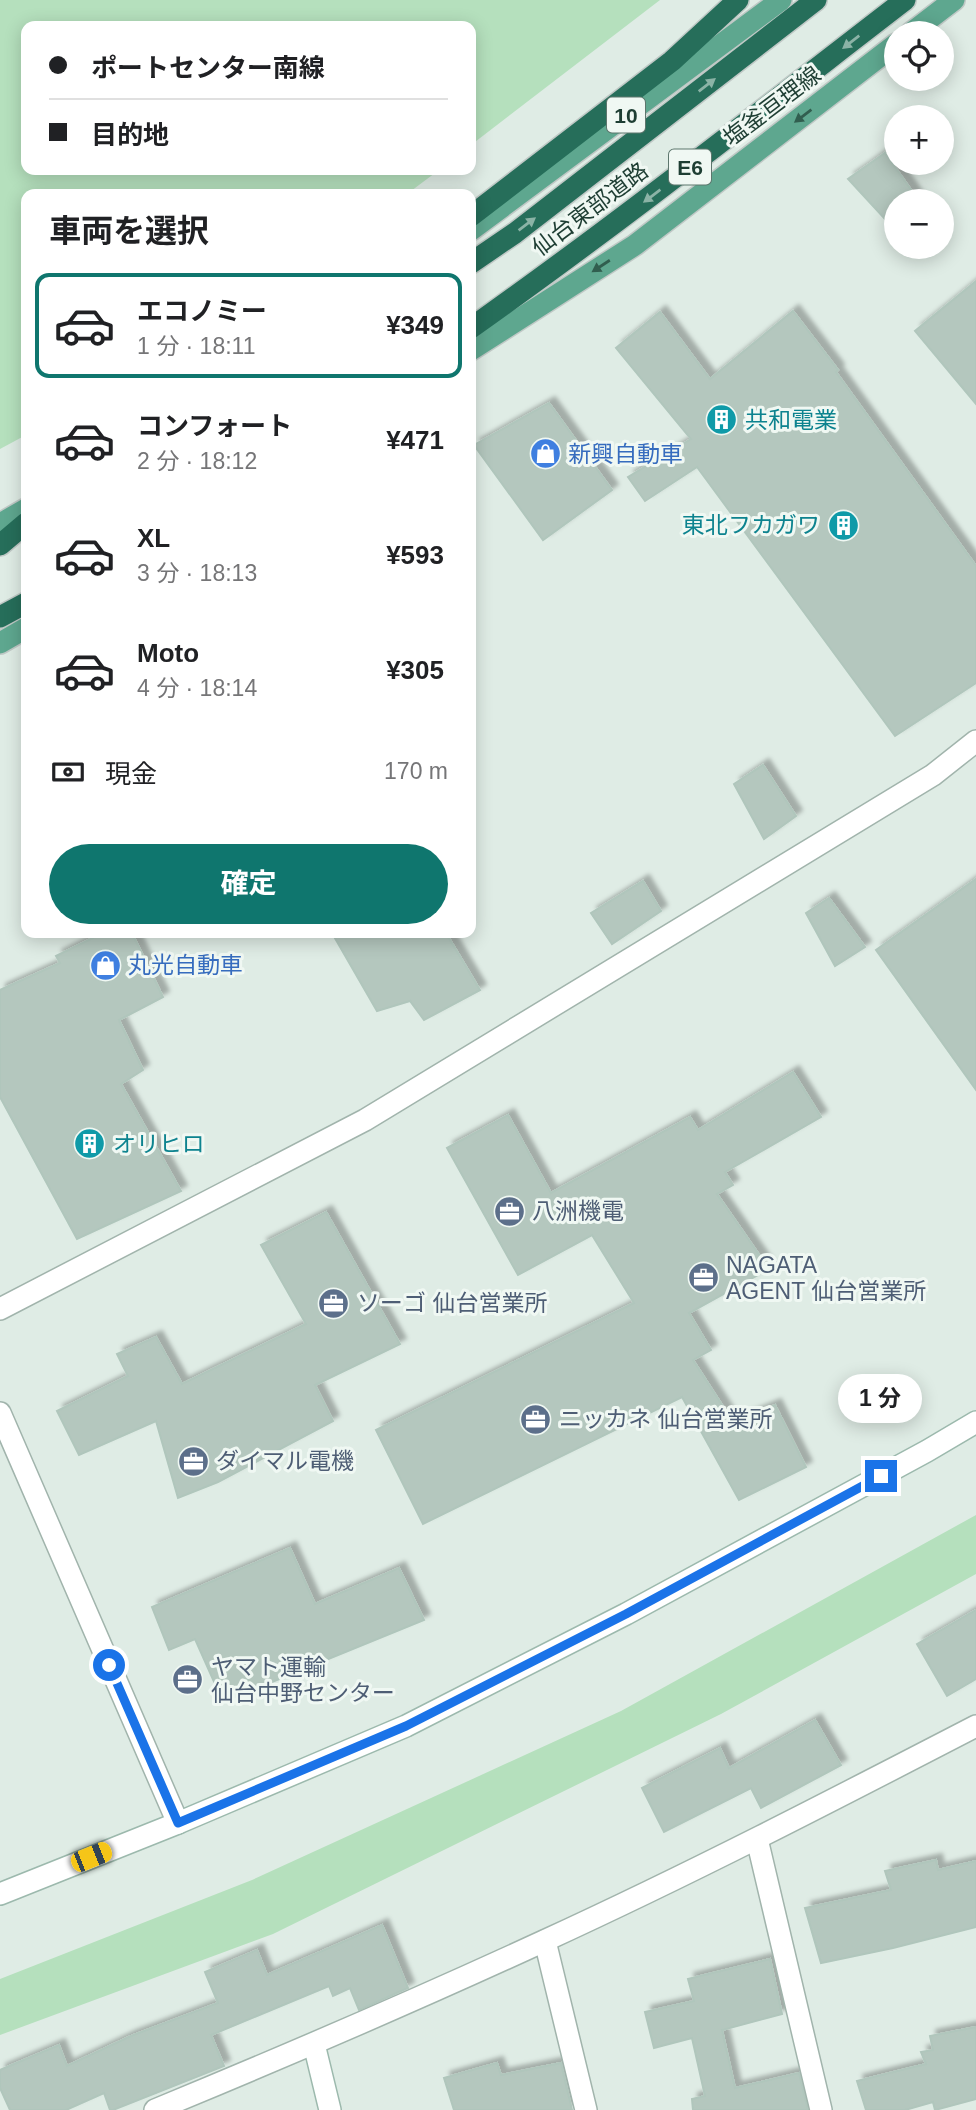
<!DOCTYPE html>
<html lang="ja">
<meta charset="utf-8">
<style>
:root{--surface:#fff;--page:#f6f6f6;--text:#202124;--muted:#757577;--line:#e0e0e0;--accent:#0f766e}
body{margin:0;font-family:Helvetica,"Noto Sans JP",sans-serif;background:var(--page);color:var(--text);height:100vh;display:flex;flex-direction:column;font-size:26px;white-space:nowrap}
*{box-sizing:border-box;margin:0}
p{font-size:23px;color:var(--muted)}
.icon{flex:none;width:38px;height:38px;fill:none;stroke:currentColor;stroke-width:2;stroke-linecap:round;stroke-linejoin:round}
.map{position:relative;flex:1;overflow:hidden}
.sheet{position:absolute;left:21px;top:189px;width:455px;height:749px;display:flex;flex-direction:column;background:var(--surface);border-radius:14px;box-shadow:0 4px 18px #0003}
.sheet>*{flex:none}
.top-card{position:absolute;left:21px;top:21px;width:455px;height:154px;border-radius:14px;box-shadow:0 4px 18px #0003;display:grid;align-content:center;height:154px;padding:0 28px;background:var(--surface)}
.tools{position:absolute;left:884px;top:21px;display:grid;gap:14px}
.tools a{display:grid;place-items:center;width:70px;height:70px;border-radius:50%;background:var(--surface);box-shadow:0 4px 18px #0003;font-size:35px}
.end{position:absolute;width:32px;height:32px;margin:-16px;border:9px solid #1a73e8;background:#fff;box-shadow:0 0 0 4px #fff}
.from{border-radius:50%}
.bubble{position:absolute;height:49px;border-radius:24px;background:var(--surface);box-shadow:0 4px 18px #0003;font-size:23px;font-weight:700;line-height:49px;text-align:center}
.car{position:absolute;width:21px;height:42px;margin:-21px -10px;border-radius:9px;box-shadow:0 0 5px 2px #0007;background:linear-gradient(#f5c518 24%,#345 0 40%,#f5c518 0 76%,#345 0 86%,#f5c518 0)}
.top-card b{display:flex;align-items:center;gap:24px;height:66px;font-size:26px}
.top-card b+b{border-top:2px solid var(--line)}
.top-card i{width:18px;height:18px;background:var(--text)}
ul{padding:0;list-style:none}
li{display:flex;align-items:center;gap:21px;height:105px;margin:0 14px 10px;padding:0 14px;border:4px solid transparent;border-radius:14px}
li div{flex:1}
li b{display:block;font-size:26px}
li em{font-style:normal;font-weight:700}
li.current{border-color:var(--accent)}
li>.icon{width:63px;height:63px;stroke-width:1.5}
h2{padding:0 28px;font-size:32px;line-height:84px}
.pay{display:flex;align-items:center;gap:18px;height:77px;padding:0 28px;font-size:26px}
.pay p{margin-inline-start:auto}
.button{display:flex;gap:14px;margin-top:auto;padding:14px 28px}
.button a{flex:1;height:80px;border-radius:42px;background:var(--accent);color:#fff;font-size:28px;font-weight:700;line-height:80px;text-align:center}
.map>svg:first-child{display:block}
</style>
<div class="map">
<svg width="976" height="2110" viewBox="0 0 976 2110">
<defs>
<filter id="shadow"><feDropShadow dx="6" dy="-6" stdDeviation="2" flood-color="#0004"/></filter>
</defs>
<rect width="100%" height="100%" fill="#dfece5"/>
<g fill="#b5e0bd">
<polygon points="0,0 660,0 471,145 471,26 26,26 26,170 439,170 407,194 26,194 26,435 0,449"/>
<polygon points="976,1515 976,1574 721,1714 273,1934 0,2035 0,1979 252,1880 621,1711"/>
</g>
<g fill="#b4c7be" stroke="#b0c6bc" stroke-width="2" filter="url(#shadow)">
<polygon points="885,153 919,201 896,201 896,231 848,179"/>
<polygon points="976,281 976,404 915,331"/>
<polygon points="793,311 838,370 836,372 976,566 976,683 895,736 697,467 645,501 628,477 691,439 616,348 660,312 710,379"/>
<polygon points="549,403 612,490 543,540 474,445"/>
<polygon points="763,765 796,816 764,839 734,784"/>
<polygon points="976,879 976,1090 876,950"/>
<polygon points="643,881 661,911 612,944 591,913"/>
<polygon points="829,898 865,947 835,966 806,913"/>
<polygon points="103,933 132,933 163,997 119,1020 143,1070 121,1084 181,1191 77,1239 0,1097 0,990 60,963 56,956"/>
<polygon points="332,933 446,933 480,990 424,1020 410,1001 377,1011"/>
<polygon points="793,1072 821,1117 725,1172 733,1185 717,1194 769,1269 689,1313 711,1350 693,1360 733,1422 775,1405 806,1467 739,1500 682,1397 423,1524 376,1430 634,1303 592,1235 518,1275 447,1148 508,1115 551,1193 690,1117 698,1130"/>
<polygon points="326,1212 400,1344 315,1385 333,1421 218,1482 178,1498 156,1421 79,1455 57,1411 128,1376 117,1354 156,1337 182,1384 306,1324 261,1245"/>
<polygon points="290,1548 315,1604 399,1568 424,1620 223,1702 195,1639 169,1650 152,1607"/>
<polygon points="976,1610 976,1679 947,1696 917,1644"/>
<polygon points="815,1720 841,1765 761,1808 751,1788 664,1832 642,1788 720,1748 729,1768"/>
<polygon points="936,1860 938,1870 976,1861 976,1927 893,1948 821,1963 805,1908 891,1890 885,1871"/>
<polygon points="382,1925 408,1988 359,2010 350,1988 333,1996 329,1986 211,2035 224,2066 113,2110 110,2110 104,2093 66,2110 10,2110 0,2088 0,2070 59,2045 67,2066 131,2036 218,2003 205,1972 257,1950 267,1975"/>
<polygon points="770,1959 782,2014 722,2030 735,2088 799,2073 808,2110 693,2110 692,2099 705,2096 692,2038 654,2048 645,2012 694,2001 688,1979"/>
<polygon points="976,2027 976,2099 935,2110 933,2102 905,2110 866,2110 857,2081 926,2064 921,2052 933,2050 930,2036"/>
<polygon points="497,2063 501,2075 561,2063 572,2110 454,2110 444,2078"/>
</g>
<g fill="none" stroke-linecap="round" stroke-linejoin="round">
<defs>
<g id="street">
<polyline points="0,1309 365,1120 933,775 976,741"/>
<polyline points="0,1413 178,1823"/>
<polyline points="757,1839 821,2110"/>
<polyline points="545,1941 586,2110"/>
<path d="M155 2110C286 2056 416 2000 544 1941 690 1874 833 1800 976 1726"/>
</g>
<g id="secondary">
<polyline points="0,1894 178,1823 406,1726 626,1614 927,1451 976,1422"/>
<polyline points="314,2044 330,2110"/>
</g>
<g id="primary">
<polyline points="911,33 954,0"/>
<polyline points="471,230 781,0"/>
<polyline points="471,350 635,245 896,44"/>
<polyline points="0,524 26,509"/>
<polyline points="0,643 26,628"/>
</g>
<g id="highway">
<polyline points="471,216 672,61 738,0"/>
<polyline points="471,263 515,233 816,0"/>
<path d="M471 328C619 223 761 111 905 0"/>
<polyline points="0,545 26,523"/>
<polyline points="0,617 26,603"/>
</g>
</defs>
<use href="#street" stroke="#a1b4ac" stroke-width="24"/>
<use href="#secondary" stroke="#9cb9ad" stroke-width="24"/>
<use href="#primary" stroke="#c0c9c6" stroke-width="24"/>
<use href="#highway" stroke="#c0c9c6" stroke-width="24"/>
<use href="#street" stroke="#fff" stroke-width="21"/>
<use href="#secondary" stroke="#fff" stroke-width="21"/>
<use href="#primary" stroke="#5ea78f" stroke-width="21"/>
<use href="#highway" stroke="#266e5a" stroke-width="21"/>
</g>
<defs><path id="oneway-solid" d="M-6-.8H1V-3.2L6.5 0L1 3.2V.8H-6Z" transform="scale(1.75)"/></defs>
<g fill="#8bb3a6">
<use href="#oneway-solid" transform="translate(851 42) rotate(142)"/>
<use href="#oneway-solid" transform="translate(707 85) rotate(-38)"/>
<use href="#oneway-solid" transform="translate(652 196) rotate(143)"/>
<use href="#oneway-solid" transform="translate(527 224) rotate(-37)"/>
</g>
<g fill="#315e4f">
<use href="#oneway-solid" transform="translate(803 116) rotate(143)"/>
<use href="#oneway-solid" transform="translate(601 266) rotate(147)"/>
</g>
<g fill="none" stroke-linecap="round" stroke-linejoin="round">
<polyline stroke="#1a73e8" stroke-width="9" points="109,1665 178,1823 406,1726 626,1614 881,1476"/>
</g>
<defs>
<symbol id="building-disc" viewBox="-11 -11 22 22"><circle r="9.5" fill="#0f9aa8" stroke="#f0f8f3"/><path d="M-4-6H4V6H1V3H-1V6H-4ZM-2.5-4.3h1.7v1.8h-1.7ZM.8-4.3h1.7v1.8H.8ZM-2.5-1h1.7V.8h-1.7ZM.8-1h1.7V.8H.8Z" fill="#fff"/></symbol>
<symbol id="shop-disc" viewBox="-11 -11 22 22"><circle r="9.5" fill="#3f7fe0" stroke="#f0f8f3"/><path d="M-5-2.5h2.3a2.7 3.5 0 0 1 5.4 0H5L5.5 6h-11ZM-1.5-2.5h3a1.5 2.3 0 0 0-3 0Z" fill="#fff"/></symbol>
<symbol id="office-disc" viewBox="-11 -11 22 22"><circle r="9.5" fill="#5c6f8a" stroke="#f0f8f3"/><path d="M-6-3h4V-5.5h4V-3h4V5H-6ZM-1-4.5V-3h2v-1.5ZM-6 0V1H6V0Z" fill="#fff"/></symbol>
</defs>
<g fill-rule="evenodd">
<use href="#building-disc" x="704" y="402" width="35" height="35"/>
<use href="#shop-disc" x="528" y="436" width="35" height="35"/>
<use href="#building-disc" x="826" y="508" width="35" height="35"/>
<use href="#shop-disc" x="88" y="948" width="35" height="35"/>
<use href="#building-disc" x="72" y="1126" width="35" height="35"/>
<use href="#office-disc" x="492" y="1194" width="35" height="35"/>
<use href="#office-disc" x="686" y="1260" width="35" height="35"/>
<use href="#office-disc" x="316" y="1286" width="35" height="35"/>
<use href="#office-disc" x="518" y="1402" width="35" height="35"/>
<use href="#office-disc" x="176" y="1444" width="35" height="35"/>
<use href="#office-disc" x="170" y="1662" width="35" height="35"/>
</g>
<g text-anchor="middle" dominant-baseline="central" stroke-width="6" stroke-linejoin="round" paint-order="stroke">
<g fill="#f0f8f3" stroke="#5d766d" stroke-width="2">
<rect x="607" y="97.5" width="38" height="35" rx="5"/>
<rect x="669" y="149.5" width="42" height="35" rx="5"/>
</g>
<g font-size="21" font-weight="bold" fill="#1e3e33">
<text x="626" y="115">10</text>
<text x="690" y="167">E6</text>
</g>
<g font-size="23" fill="#1e3e33" stroke="#f0f8f3">
<text transform="translate(772 106) rotate(-37)">塩釜亘理線</text>
<text transform="translate(590 209) rotate(-37)">仙台東部道路</text>
</g>
<g font-size="23" fill="#0d838f" stroke="#f0f8f3" text-anchor="start">
<text x="745" y="420">共和電業</text>
<text x="820" y="525" text-anchor="end">東北フカガワ</text>
<text x="113" y="1144">オリヒロ</text>
</g>
<g font-size="23" fill="#366cbe" stroke="#f0f8f3" text-anchor="start">
<text x="568" y="454">新興自動車</text>
<text x="128" y="965">丸光自動車</text>
</g>
<g font-size="23" fill="#4e5e75" stroke="#f0f8f3" text-anchor="start">
<text x="532" y="1211">八洲機電</text>
<text x="726" y="1265">NAGATA<tspan x="726" dy="26">AGENT 仙台営業所</tspan></text>
<text x="357" y="1303">ソーゴ 仙台営業所</text>
<text x="559" y="1419">ニッカネ 仙台営業所</text>
<text x="216" y="1461">ダイマル電機</text>
<text x="211" y="1667">ヤマト運輸<tspan x="211" dy="26">仙台中野センター</tspan></text>
</g>
</g>
</svg>
<div class="tools">
<a><svg class="icon" aria-label="locate" viewBox="0 0 24 24"><circle cx="12" cy="12" r="6"/><path d="M12 2v4M12 18v4M2 12h4M18 12h4"/></svg></a>
<a>+</a>
<a>−</a>
</div>
<i class="end from" style="left:109px;top:1665px"></i>
<i class="end" style="left:881px;top:1476px"></i>
<div class="bubble" style="left:838px;top:1374px;width:84px">1 分</div>
<i class="car" style="left:91px;top:1857px;rotate:68deg"></i>
<div class="top-card">
<b><i class="from"></i>ポートセンター南線</b>
<b><i></i>目的地</b>
</div>
<section class="sheet">
<h2>車両を選択</h2>
<ul>
<li class="current"><svg class="icon" aria-label="car" viewBox="0 0 24 24"><path d="M5 17H2v-5l4-1 3-4h7l3 4 3 1v5h-3M9 17h6M6 11h13"/><circle cx="7" cy="17" r="2"/><circle cx="17" cy="17" r="2"/></svg><div><b>エコノミー</b><p>1 分 · 18:11</p></div><em>¥349</em></li>
<li><svg class="icon" aria-label="car" viewBox="0 0 24 24"><path d="M5 17H2v-5l4-1 3-4h7l3 4 3 1v5h-3M9 17h6M6 11h13"/><circle cx="7" cy="17" r="2"/><circle cx="17" cy="17" r="2"/></svg><div><b>コンフォート</b><p>2 分 · 18:12</p></div><em>¥471</em></li>
<li><svg class="icon" aria-label="car" viewBox="0 0 24 24"><path d="M5 17H2v-5l4-1 3-4h7l3 4 3 1v5h-3M9 17h6M6 11h13"/><circle cx="7" cy="17" r="2"/><circle cx="17" cy="17" r="2"/></svg><div><b>XL</b><p>3 分 · 18:13</p></div><em>¥593</em></li>
<li><svg class="icon" aria-label="car" viewBox="0 0 24 24"><path d="M5 17H2v-5l4-1 3-4h7l3 4 3 1v5h-3M9 17h6M6 11h13"/><circle cx="7" cy="17" r="2"/><circle cx="17" cy="17" r="2"/></svg><div><b>Moto</b><p>4 分 · 18:14</p></div><em>¥305</em></li>
</ul>
<div class="pay"><svg class="icon" aria-label="cash" viewBox="0 0 24 24"><path d="M3 7h18v10H3z"/><circle cx="12" cy="12" r="2"/></svg>現金<p>170 m</p></div>
<div class="button"><a>確定</a></div>
</section>
</div>
